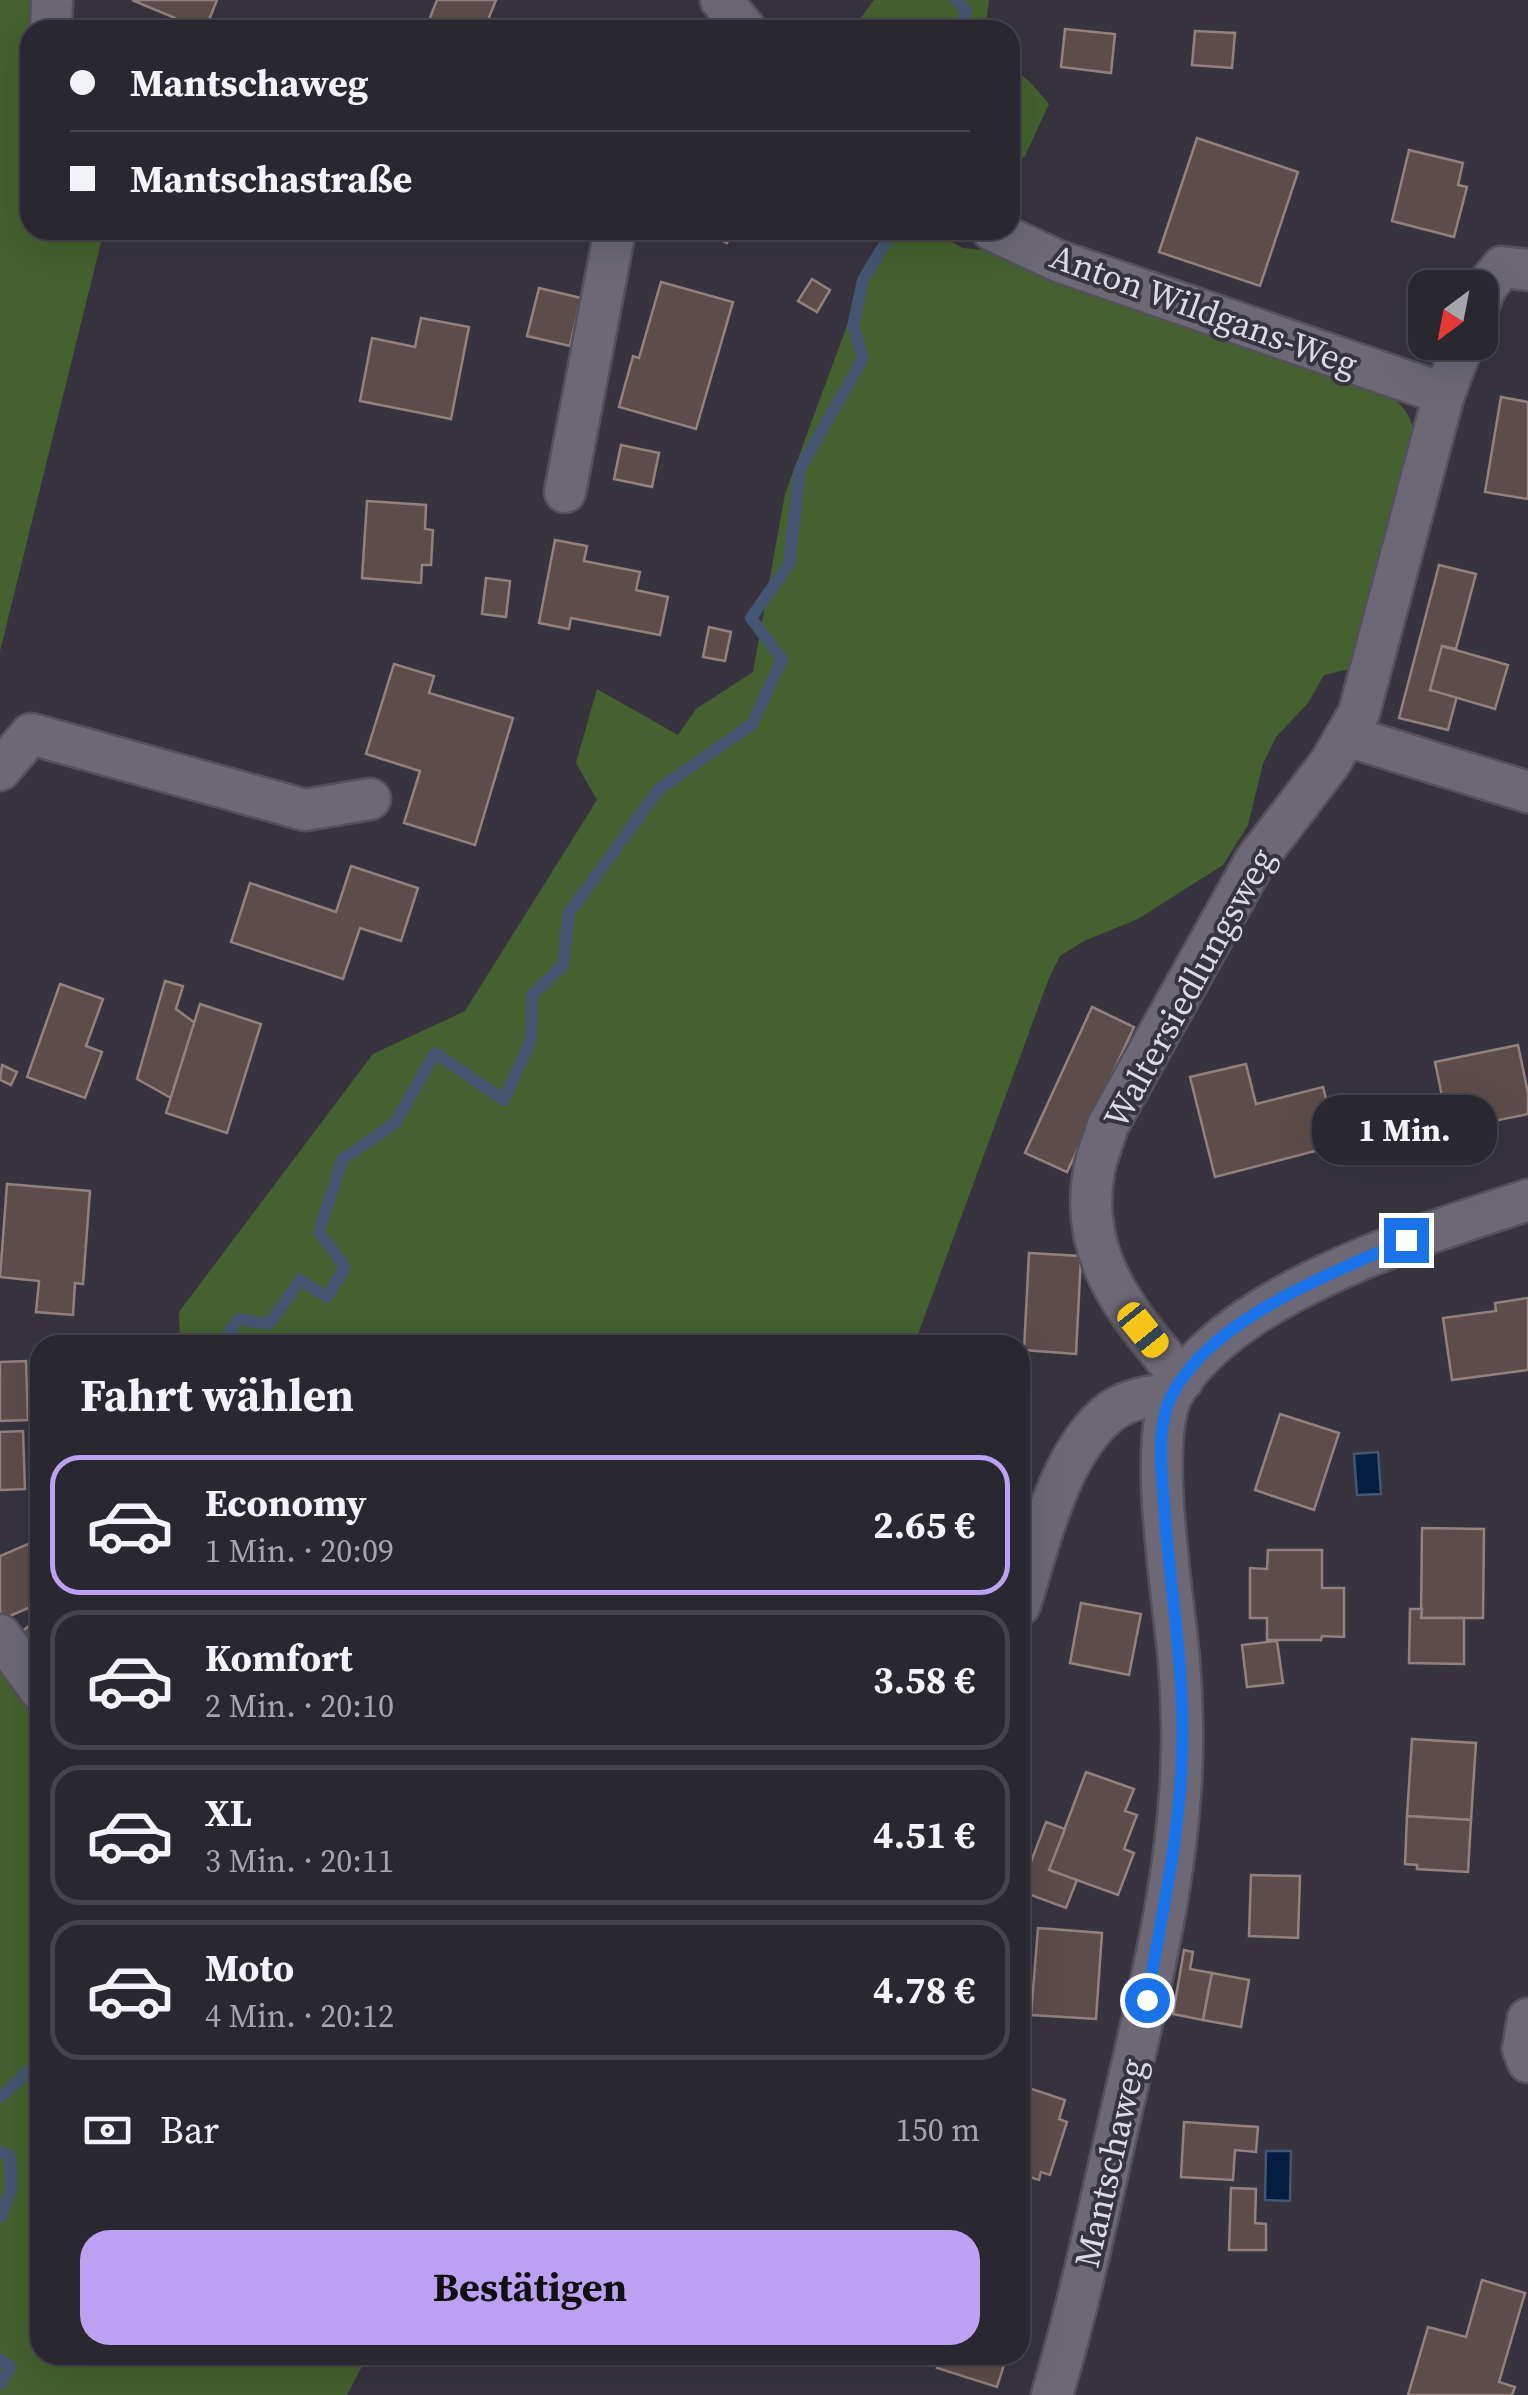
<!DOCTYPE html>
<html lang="de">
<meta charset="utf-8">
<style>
:root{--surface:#292730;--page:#35333c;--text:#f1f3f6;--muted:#a5a5ab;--line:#45444c;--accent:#bca0f2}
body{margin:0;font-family:"Source Serif 4",serif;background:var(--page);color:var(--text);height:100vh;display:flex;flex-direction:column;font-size:38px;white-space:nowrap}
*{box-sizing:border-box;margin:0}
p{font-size:32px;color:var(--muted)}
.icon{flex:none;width:55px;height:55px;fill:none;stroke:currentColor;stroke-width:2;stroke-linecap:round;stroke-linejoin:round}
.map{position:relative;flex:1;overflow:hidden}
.details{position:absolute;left:30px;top:1335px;width:1000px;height:1030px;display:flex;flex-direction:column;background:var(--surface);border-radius:30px;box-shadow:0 10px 40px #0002,0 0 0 2px var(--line)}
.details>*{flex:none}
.guide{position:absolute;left:20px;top:20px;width:1000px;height:220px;border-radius:30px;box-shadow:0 10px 40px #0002,0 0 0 2px var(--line);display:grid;align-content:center;height:220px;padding:0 50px;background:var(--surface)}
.needle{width:65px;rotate:212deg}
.controls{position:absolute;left:1408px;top:270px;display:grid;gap:20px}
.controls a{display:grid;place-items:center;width:90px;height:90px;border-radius:20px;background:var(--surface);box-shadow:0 10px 40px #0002,0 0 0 2px var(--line);font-size:50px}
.end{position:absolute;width:45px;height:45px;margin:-22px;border:12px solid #1a73e8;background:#fff;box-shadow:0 0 0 5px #fff}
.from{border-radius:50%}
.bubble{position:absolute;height:70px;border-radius:30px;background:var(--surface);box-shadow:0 10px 40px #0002,0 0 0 2px var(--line);font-size:32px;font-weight:700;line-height:70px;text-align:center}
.car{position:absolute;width:30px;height:60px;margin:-30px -15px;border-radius:12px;box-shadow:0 0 8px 2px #0007;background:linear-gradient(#f5c518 24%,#345 0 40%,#f5c518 0 76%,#345 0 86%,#f5c518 0)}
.guide b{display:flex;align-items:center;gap:35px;height:95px;font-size:38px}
.guide b+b{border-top:2px solid var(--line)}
.guide i{width:25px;height:25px;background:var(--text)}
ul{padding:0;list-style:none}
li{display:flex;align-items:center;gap:30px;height:140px;margin:0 20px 15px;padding:0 30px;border:5px solid var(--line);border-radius:30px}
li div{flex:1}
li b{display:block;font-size:38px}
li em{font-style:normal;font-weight:700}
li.selected{border-color:var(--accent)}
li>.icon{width:90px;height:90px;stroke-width:1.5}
h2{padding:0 50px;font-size:45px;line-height:120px}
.pay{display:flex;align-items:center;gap:25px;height:110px;padding:0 50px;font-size:38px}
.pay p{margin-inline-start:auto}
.primary-button{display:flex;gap:20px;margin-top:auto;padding:20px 50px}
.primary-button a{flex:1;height:115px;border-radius:30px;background:var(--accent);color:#111;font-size:40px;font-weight:700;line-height:115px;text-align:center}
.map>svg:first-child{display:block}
</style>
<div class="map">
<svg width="1528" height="2395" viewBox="0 0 1528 2395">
<rect width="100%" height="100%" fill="#373440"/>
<g fill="#45612f">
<polygon points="0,0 36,0 37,30 30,30 30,230 104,230 0,651"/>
<polygon points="874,0 989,0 985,30 852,30"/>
<polygon points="1010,66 1030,82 1049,104 1025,156 1010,171"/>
<path d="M888 230H929L963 248 985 250 1051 278 1389 394C1405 409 1413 416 1414 440L1353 668 1324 675 1308 703 1276 737 1263 764 1248 825 1223 865 1138 919 1084 941 1060 956 1049 978 914 1345H180L179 1312 373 1054 465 1011 597 800 576 763 597 689 678 735 696 709 753 672 785 494 849 320Z"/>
<polygon points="0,1656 40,1715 40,2355 368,2355 347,2395 0,2395"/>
</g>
<g fill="#031e41" stroke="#445671" stroke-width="2.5">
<polygon points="1378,1452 1381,1494 1357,1495 1354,1454"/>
<polygon points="1266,2151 1291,2151 1290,2201 1265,2200"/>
</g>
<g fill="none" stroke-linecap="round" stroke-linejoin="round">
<g stroke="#445671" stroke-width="12">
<polyline points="956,0 966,10 960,30"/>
<polyline points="221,1345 238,1319 269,1324 300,1280 327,1297 345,1267 319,1232 342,1160 396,1122 435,1053 504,1100 531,1039 532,995 563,965 569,913 659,789 752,724 782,659 751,618 789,564 800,469 863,358 853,326 863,280 893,230"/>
<polyline points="0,2097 32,2068 40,2072"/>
<polyline points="0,2151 10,2156 11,2190 0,2217"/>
<polyline points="0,2360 11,2367 0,2384"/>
</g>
</g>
<g fill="#5d4d4a" stroke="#93817e" stroke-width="2.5">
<polygon points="132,0 217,0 209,20 226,27 225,30 170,30 175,18"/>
<polygon points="437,0 496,0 484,30 425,30"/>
<polygon points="1065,29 1115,34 1111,73 1061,67"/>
<polygon points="1195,31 1235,33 1232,68 1192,65"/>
<polygon points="1197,138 1298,172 1260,286 1159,252"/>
<polygon points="1409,150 1463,163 1458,185 1467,187 1454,237 1392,221"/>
<polygon points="390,230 425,230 421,241"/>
<polygon points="701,230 733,230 727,243"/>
<polygon points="812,279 830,290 817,312 798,301"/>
<polygon points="661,282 733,302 696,429 619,407 633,356 639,358"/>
<polygon points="539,288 581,298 570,346 527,336"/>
<polygon points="421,318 469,327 451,419 360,401 372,338 415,347"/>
<polygon points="1501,397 1528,402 1528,499 1485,492"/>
<polygon points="621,445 659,453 652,487 614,479"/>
<polygon points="367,501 426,505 425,529 433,530 431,565 422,565 421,583 362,578"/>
<polygon points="555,540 587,546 584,561 640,572 636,590 668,597 660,635 571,618 569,629 539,623"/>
<polygon points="1439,565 1476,574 1456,649 1442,646 1430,690 1457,696 1448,730 1399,718"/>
<polygon points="486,578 510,581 506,617 482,614"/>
<polygon points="709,627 731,632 725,661 703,657"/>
<polygon points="1442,646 1508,665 1495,709 1430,690"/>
<polygon points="394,664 434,676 429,693 513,718 475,845 404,823 420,771 366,754"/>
<polygon points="351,866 418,888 401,941 360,928 343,979 231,942 250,883 336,912"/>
<polygon points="165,981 183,986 176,1009 195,1023 171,1098 137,1079"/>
<polygon points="60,984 103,999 86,1046 102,1052 85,1098 27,1077"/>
<polygon points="200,1004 261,1024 227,1133 166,1113"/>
<polygon points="1092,1007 1134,1027 1067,1172 1025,1153"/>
<polygon points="1518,1045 1528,1093 1528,1114 1449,1130 1435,1062"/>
<polygon points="1246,1064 1256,1104 1323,1087 1338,1145 1215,1177 1190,1077"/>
<polygon points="2,1065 17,1072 11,1085 0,1080"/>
<polygon points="7,1184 90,1191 83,1284 75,1283 73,1315 36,1312 39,1281 0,1277"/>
<polygon points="1029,1253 1081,1256 1076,1354 1024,1350"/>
<polygon points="1528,1298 1528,1370 1452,1380 1443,1318 1496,1311 1495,1303"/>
<polygon points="26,1361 28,1420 0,1421 0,1362"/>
<polygon points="1280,1414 1339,1433 1314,1510 1255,1490"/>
<polygon points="23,1431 25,1489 0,1490 0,1432"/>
<polygon points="1422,1528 1484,1529 1483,1618 1421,1618"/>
<polygon points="40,1539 40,1603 3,1619 0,1611 0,1556"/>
<polygon points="1268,1550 1322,1550 1322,1588 1344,1588 1344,1637 1322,1636 1321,1640 1267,1640 1267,1618 1250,1618 1250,1568 1267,1569"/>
<polygon points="1081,1603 1141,1614 1129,1675 1070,1663"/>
<polygon points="1410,1609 1422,1609 1421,1618 1464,1618 1464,1664 1409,1663"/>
<polygon points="40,1618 40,1673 14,1637"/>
<polygon points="1277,1641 1283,1683 1247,1687 1242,1645"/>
<polygon points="1412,1739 1476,1743 1471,1820 1407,1816"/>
<polygon points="1086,1772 1134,1789 1125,1811 1137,1815 1124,1849 1134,1853 1118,1895 1049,1870"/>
<polygon points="1407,1816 1471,1820 1468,1872 1417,1869 1417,1865 1405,1864"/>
<polygon points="1046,1822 1065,1829 1049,1870 1077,1880 1066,1908 1020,1891"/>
<polygon points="1251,1875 1300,1876 1298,1938 1249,1936"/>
<polygon points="1038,1928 1102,1933 1096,2019 1031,2015"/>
<polygon points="1184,1950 1193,1952 1190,1969 1212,1973 1203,2020 1173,2014"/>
<polygon points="1212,1973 1249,1980 1241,2027 1203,2020"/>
<polygon points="1020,2085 1065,2100 1059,2119 1067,2122 1050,2175 1041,2172 1039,2180 1020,2174"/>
<polygon points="1184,2122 1258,2127 1256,2152 1235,2150 1233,2180 1181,2177"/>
<polygon points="1231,2188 1256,2189 1255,2223 1266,2224 1266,2250 1229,2250"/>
<polygon points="1482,2280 1525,2293 1499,2382 1515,2387 1512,2395 1408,2395 1428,2327 1466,2337"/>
<polygon points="941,2355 1007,2355 997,2387 937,2368"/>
</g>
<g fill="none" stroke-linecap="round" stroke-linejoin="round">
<defs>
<g id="minor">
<polyline points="721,0 746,30"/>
<polyline points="51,30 52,0"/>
<polyline points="992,230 1058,261 1444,394"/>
<polyline points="1480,302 1486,287 1502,267 1528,270"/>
<polyline points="565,492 615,230"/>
<polyline points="1347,736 1528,792"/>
<polyline points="0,770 31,734 305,810 370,799"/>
<path d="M1183 1380C1130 1315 1078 1260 1094 1170 1097 1155 1104 1139 1108 1125L1255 861 1330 763 1359 713 1444 394 1464 342"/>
<path d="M1020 1605C1039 1545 1059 1449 1113 1410 1131 1398 1152 1396 1173 1393"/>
<polyline points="0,1635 40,1690"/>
<polyline points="1528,2019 1523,2049 1528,2062"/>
<path d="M1052 2395C1080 2301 1100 2204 1122 2109 1149 1992 1180 1871 1182 1751 1183 1721 1181 1690 1179 1660 1174 1601 1146 1438 1174 1391 1235 1291 1422 1235 1528 1200"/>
</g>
</defs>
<use href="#minor" stroke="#54515b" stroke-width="45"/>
<use href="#minor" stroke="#6c6876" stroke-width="40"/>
</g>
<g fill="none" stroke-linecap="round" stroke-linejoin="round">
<path stroke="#1a73e8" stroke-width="12" d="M1147 2000C1161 1918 1180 1836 1182 1752 1185 1674 1171 1596 1165 1518 1163 1479 1153 1427 1174 1391 1217 1316 1329 1275 1406 1240"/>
</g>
<g text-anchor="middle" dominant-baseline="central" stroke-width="8" stroke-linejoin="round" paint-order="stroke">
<g font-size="35" fill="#dcdae2" stroke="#373440">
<text transform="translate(1204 310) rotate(20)">Anton Wildgans-Weg</text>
<text transform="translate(1189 988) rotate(-61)">Waltersiedlungsweg</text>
<text transform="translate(1110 2163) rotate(-77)">Mantschaweg</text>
</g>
</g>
</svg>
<div class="controls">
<a><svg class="needle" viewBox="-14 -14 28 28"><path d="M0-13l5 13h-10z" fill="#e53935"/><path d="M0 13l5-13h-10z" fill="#a5a5ab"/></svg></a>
</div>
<i class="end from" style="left:1147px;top:2000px"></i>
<i class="end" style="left:1406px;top:1240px"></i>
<div class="bubble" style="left:1312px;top:1095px;width:185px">1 Min.</div>
<i class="car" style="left:1143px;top:1330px;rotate:141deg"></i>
<div class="guide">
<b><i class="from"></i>Mantschaweg</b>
<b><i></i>Mantschastraße</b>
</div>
<section class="details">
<h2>Fahrt wählen</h2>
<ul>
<li class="selected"><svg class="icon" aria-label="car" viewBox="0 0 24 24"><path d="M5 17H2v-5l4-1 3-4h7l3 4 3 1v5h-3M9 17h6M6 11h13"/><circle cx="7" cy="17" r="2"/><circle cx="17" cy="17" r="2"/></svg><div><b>Economy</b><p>1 Min. · 20:09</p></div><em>2.65 €</em></li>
<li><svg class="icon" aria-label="car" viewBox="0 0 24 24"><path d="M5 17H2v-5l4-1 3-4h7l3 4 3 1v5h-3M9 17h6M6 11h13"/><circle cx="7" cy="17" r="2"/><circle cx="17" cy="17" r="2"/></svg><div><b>Komfort</b><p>2 Min. · 20:10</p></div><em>3.58 €</em></li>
<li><svg class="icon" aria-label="car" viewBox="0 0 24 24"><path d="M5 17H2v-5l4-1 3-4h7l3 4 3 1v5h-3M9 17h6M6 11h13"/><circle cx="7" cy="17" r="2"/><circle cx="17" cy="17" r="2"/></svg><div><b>XL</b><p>3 Min. · 20:11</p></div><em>4.51 €</em></li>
<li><svg class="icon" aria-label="car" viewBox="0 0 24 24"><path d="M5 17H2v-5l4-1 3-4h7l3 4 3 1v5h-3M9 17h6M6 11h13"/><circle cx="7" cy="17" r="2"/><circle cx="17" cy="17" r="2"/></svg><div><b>Moto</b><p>4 Min. · 20:12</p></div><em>4.78 €</em></li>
</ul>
<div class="pay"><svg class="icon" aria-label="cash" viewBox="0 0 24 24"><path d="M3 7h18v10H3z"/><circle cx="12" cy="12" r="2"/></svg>Bar<p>150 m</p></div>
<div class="primary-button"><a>Bestätigen</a></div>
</section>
</div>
